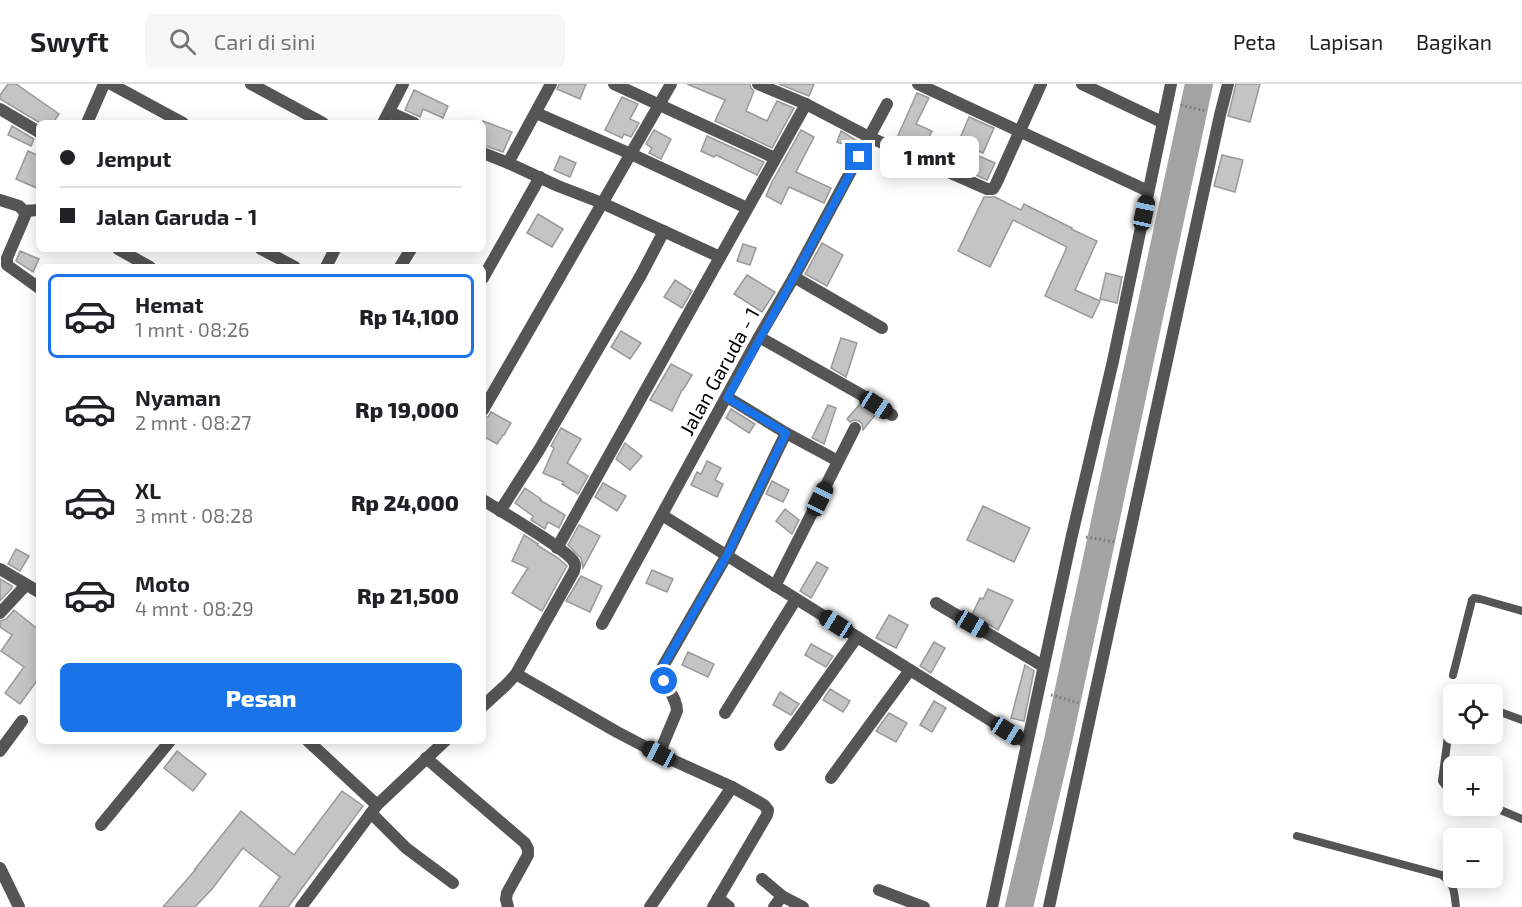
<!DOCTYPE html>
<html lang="id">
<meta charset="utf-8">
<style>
:root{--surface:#fff;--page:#f6f6f6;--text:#202124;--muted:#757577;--line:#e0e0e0;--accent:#1a73e8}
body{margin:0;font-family:"Exo 2",sans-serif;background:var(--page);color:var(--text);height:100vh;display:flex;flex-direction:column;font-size:22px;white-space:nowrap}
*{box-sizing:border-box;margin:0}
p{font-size:20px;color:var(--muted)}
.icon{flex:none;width:33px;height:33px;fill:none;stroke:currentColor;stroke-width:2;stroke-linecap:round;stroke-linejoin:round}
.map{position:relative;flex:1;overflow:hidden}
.panel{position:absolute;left:36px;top:180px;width:450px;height:480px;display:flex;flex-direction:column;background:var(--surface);border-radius:9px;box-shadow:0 3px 15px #0003}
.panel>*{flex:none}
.hud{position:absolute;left:36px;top:36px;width:450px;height:132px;border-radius:9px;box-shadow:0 3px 15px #0003;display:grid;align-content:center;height:132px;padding:0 24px;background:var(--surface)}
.buttons{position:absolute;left:1443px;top:600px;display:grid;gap:12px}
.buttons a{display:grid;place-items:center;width:60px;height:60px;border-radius:9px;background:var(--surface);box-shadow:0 3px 15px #0003;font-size:30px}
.end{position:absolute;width:27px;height:27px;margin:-14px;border:8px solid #1a73e8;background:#fff;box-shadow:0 0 0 3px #fff}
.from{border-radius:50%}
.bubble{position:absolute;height:42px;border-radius:9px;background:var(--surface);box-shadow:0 3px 15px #0003;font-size:20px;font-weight:800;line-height:42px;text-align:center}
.car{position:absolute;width:18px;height:36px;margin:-18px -9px;border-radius:8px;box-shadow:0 0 4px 2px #0007;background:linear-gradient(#222 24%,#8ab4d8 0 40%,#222 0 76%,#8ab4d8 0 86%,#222 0)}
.hud b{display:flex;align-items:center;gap:21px;height:57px;font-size:22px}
.hud b+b{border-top:2px solid var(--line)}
.hud i{width:15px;height:15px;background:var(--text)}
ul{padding:10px 0 0;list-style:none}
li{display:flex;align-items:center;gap:18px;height:84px;margin:0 12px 9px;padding:0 12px;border:3px solid transparent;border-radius:9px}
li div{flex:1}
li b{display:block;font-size:22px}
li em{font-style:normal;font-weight:800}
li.active{border-color:var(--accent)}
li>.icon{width:54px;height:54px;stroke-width:1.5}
.cta{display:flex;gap:12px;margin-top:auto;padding:12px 24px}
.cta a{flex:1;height:69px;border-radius:9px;background:var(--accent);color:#fff;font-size:24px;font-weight:800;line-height:69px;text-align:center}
header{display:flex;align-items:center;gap:36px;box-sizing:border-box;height:84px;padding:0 30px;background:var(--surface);border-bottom:2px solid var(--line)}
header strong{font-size:28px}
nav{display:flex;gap:33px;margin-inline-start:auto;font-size:21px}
.search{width:420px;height:54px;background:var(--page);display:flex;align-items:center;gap:15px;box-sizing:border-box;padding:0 21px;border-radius:9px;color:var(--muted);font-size:22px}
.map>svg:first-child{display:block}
</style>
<header>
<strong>Swyft</strong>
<div class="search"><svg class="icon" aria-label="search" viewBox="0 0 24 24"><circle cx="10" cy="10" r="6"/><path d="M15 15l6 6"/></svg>Cari di sini</div>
<nav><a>Peta</a><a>Lapisan</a><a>Bagikan</a></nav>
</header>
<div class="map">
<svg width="1522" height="823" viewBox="0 0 1522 823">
<rect width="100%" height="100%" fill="#fff"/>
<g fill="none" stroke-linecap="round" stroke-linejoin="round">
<polyline stroke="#a3a3a3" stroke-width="28" points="1019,823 1058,657 1199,0"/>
</g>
<g fill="#c4c4c4" stroke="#999" stroke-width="1.5">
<polygon points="8,0 16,0 59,30 53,39 40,39 0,15 0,11"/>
<polygon points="559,0 586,0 580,15 557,5"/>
<polygon points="687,0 750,0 751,4 754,7 746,27 767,37 777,17 794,24 772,64 715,37 725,16"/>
<polygon points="779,0 814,0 809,12"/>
<polygon points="1236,0 1260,0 1250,38 1228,32"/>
<polygon points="414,6 448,22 443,34 423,25 420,33 405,26"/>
<polygon points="917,9 929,14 916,40 932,47 922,67 896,56"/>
<polygon points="622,13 638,20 630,35 639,39 631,53 624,50 622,54 605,46"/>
<polygon points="969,33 994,44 983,69 958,59"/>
<polygon points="483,37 512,48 503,68 483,61"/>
<polygon points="12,42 34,55 31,62 8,51"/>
<polygon points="654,46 671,55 661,75 649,69 652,64 646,60"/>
<polygon points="801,46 814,53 796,88 831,104 824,119 789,103 781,120 766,112 772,98"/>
<polygon points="841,47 856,56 853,64 837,58"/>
<polygon points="707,52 764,78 757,91 716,71 714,73 701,67"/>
<polygon points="28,67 39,72 39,105 16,95"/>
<polygon points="974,70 995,79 987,96 967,87"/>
<polygon points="1222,71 1243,76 1235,108 1214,102"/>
<polygon points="560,72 576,79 570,93 554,86"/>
<polygon points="984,113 995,113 1021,126 1024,120 1072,144 1071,145 1097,157 1075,206 1100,217 1092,234 1045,212 1067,163 1013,136 990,183 958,167"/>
<polygon points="538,130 563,145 552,163 527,149"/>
<polygon points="822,159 843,171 827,202 805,190"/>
<polygon points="743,160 756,164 750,181 737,177"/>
<polygon points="20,167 39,175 33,188 16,177"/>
<polygon points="1106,189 1122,193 1117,219 1100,215"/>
<polygon points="747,191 775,208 762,228 734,210"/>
<polygon points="675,196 692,207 682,224 664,213"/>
<polygon points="621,247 641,259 630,275 611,263"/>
<polygon points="841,254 857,259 846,293 831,284"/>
<polygon points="671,280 692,291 683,306 682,306 672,327 650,316"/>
<polygon points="860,320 876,330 863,346 862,340 859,337 854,336 850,338 847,335"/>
<polygon points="828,321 836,324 824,360 812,354"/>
<polygon points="731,325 755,340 749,349 726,334"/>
<polygon points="491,328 511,339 504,351 503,351 497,360 483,352 483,334 488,333"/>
<polygon points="561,344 581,355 567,379 588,392 578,410 562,400 564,398 543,389 554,364 551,362"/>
<polygon points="625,359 642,372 630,386 616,375"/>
<polygon points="707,377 721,384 715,396 723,400 717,413 691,401 697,388 701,390"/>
<polygon points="772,397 789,406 783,418 766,410"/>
<polygon points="603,399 626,412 617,427 595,413"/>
<polygon points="525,404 541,415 540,416 565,431 559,444 548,438 545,445 531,436 533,432 515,419"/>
<polygon points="983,422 1030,444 1014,478 967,456"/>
<polygon points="785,425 799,436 792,450 776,437"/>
<polygon points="579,441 600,452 583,484 581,474 568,461"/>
<polygon points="524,451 538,460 537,461 558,474 567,482 542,527 512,509 528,484 512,477"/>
<polygon points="16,465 29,472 20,487 8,480"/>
<polygon points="817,478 828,484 811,514 800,507"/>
<polygon points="652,486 673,495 667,508 646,499"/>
<polygon points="581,492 602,502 590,528 566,517"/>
<polygon points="0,495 12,502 12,504 0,517"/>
<polygon points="988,505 1013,516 998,546 972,531 980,514 983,515"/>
<polygon points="14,526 39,546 39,594 20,620 5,609 24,583 1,567 12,551 0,543 0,537 6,535"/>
<polygon points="889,531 908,541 896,564 876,554"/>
<polygon points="934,558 945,564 931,589 920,582"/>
<polygon points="811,560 833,572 826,583 805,571"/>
<polygon points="688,568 714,580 708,593 682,581"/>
<polygon points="1025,581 1034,587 1024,637 1011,634"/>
<polygon points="830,605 850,617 843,628 823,616"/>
<polygon points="780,608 799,620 791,631 773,621"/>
<polygon points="934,617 946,624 932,648 920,641"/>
<polygon points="889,629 907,639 896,658 876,647"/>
<polygon points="177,667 206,690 193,707 164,684"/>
<polygon points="342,707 363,722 288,823 259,823 280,793 243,764 212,805 195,823 163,823 196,785 195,785 241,727 294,771"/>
</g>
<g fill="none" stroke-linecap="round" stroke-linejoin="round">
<g stroke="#777" stroke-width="3" stroke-dasharray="1.5 3" stroke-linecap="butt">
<polyline points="1181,21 1206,27"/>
<polyline points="1086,453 1115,458"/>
<polyline points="1051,611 1079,619"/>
</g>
<g stroke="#555" stroke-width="8">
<polyline points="1453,591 1472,516 1474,514 1480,515 1522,527"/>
<polyline points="1454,621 1451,630 1442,697 1445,701 1454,705"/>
<polyline points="1492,625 1522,636"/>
<polyline points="1491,722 1522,735"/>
<path d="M1297 752 1442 791C1455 801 1454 807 1456 823"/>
</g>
<g stroke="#555" stroke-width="12">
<polyline points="111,0 183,39"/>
<polyline points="251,0 323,39"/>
<polyline points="614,0 775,74"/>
<polyline points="758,0 806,20 869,53 987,105 993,105 996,100 1041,0"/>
<polyline points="918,0 1148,107"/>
<polyline points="1082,0 1162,38"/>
<polyline points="0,25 39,48"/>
<polyline points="389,28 414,39"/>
<polyline points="536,29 631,70 747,124"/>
<polyline points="87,39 104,0"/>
<polyline points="383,39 403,0"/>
<polyline points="483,69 508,79 558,102 602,119 720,173"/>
<polyline points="508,79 551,0"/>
<polyline points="0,116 19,122 24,127 25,132 7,174 7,181 39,204"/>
<polyline points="24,127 39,126"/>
<polyline points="118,165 150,183"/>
<polyline points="261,165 295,183"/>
<polyline points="326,183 335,165"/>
<polyline points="400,183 411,165"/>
<polyline points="794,193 882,244"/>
<polyline points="483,194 540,93"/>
<polyline points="759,253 860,310 892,331"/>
<polyline points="727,313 786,349 838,377"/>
<polyline points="483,326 671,0"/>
<path d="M483 416C499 426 568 466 574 478 576 482 575 483 574 487L516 590 507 600 483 622"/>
<polyline points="500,427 539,366 641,191 664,147"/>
<polyline points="662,431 1027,659"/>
<polyline points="557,464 806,20"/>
<polyline points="0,485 39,508"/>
<polyline points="775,502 855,344"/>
<polyline points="936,519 1043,582"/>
<polyline points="0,529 26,501"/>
<polyline points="602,540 759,253 794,193 887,20"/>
<polyline points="516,590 617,648 659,670 732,703 764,721 768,726 767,731 713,823"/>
<polyline points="725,629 796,515"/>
<polyline points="308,657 377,721"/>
<polyline points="780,661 857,553"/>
<polyline points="0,667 22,637"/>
<path d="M659 670 677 627C677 611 661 601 662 584L727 471 786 349"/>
<polyline points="426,674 525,759 528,765 528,771 507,809 506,815 508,823"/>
<polyline points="831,694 910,586"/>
<polyline points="371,729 406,764 453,799"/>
<polyline points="101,741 170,657"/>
<polyline points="0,784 19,823"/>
<polyline points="762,795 782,812"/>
<polyline points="879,806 924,823"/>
<polyline points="718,814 729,823"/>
<polyline points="301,823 377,721 445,657"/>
<polyline points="650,823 732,703"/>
<polyline points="774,823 782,812 803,823"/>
<polyline points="992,823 1072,451 1113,277 1171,0"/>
<polyline points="1049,823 1220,31 1228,0"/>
</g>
</g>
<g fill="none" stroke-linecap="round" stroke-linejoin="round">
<polyline stroke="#1a73e8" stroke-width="8" points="664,597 662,591 662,584 727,471 786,349 727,314 794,193 859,73"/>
</g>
<g text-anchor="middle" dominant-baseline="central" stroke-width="4.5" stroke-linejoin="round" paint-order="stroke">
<g font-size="20" fill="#000" stroke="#fff">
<text transform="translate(719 287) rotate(-61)">Jalan Garuda - 1</text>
</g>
</g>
</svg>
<div class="buttons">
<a><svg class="icon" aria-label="locate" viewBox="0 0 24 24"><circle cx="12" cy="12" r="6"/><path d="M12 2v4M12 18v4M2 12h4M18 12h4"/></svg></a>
<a>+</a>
<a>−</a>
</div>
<i class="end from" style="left:664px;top:597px"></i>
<i class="end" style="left:859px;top:73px"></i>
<div class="bubble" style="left:880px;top:52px;width:99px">1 mnt</div>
<i class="car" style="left:1144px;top:129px;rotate:12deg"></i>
<i class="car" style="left:876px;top:321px;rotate:123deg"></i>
<i class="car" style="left:820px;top:415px;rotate:26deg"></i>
<i class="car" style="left:836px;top:540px;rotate:302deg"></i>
<i class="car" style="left:972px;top:540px;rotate:120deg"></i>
<i class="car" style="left:1007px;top:647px;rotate:122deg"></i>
<i class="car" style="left:659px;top:670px;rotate:298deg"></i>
<div class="hud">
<b><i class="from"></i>Jemput</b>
<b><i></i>Jalan Garuda - 1</b>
</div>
<section class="panel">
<ul>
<li class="active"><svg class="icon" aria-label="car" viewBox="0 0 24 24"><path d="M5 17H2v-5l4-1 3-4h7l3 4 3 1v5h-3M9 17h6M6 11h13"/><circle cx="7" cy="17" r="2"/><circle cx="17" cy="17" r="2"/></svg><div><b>Hemat</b><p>1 mnt · 08:26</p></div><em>Rp 14,100</em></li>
<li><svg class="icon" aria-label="car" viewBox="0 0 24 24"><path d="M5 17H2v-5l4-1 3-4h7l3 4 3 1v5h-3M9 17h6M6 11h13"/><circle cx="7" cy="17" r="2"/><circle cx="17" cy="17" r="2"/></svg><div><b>Nyaman</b><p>2 mnt · 08:27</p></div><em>Rp 19,000</em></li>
<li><svg class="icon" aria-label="car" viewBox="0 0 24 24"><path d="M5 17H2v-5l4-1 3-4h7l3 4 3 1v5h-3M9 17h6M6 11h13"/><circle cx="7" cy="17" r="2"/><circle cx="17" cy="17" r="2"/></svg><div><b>XL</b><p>3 mnt · 08:28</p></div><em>Rp 24,000</em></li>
<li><svg class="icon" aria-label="car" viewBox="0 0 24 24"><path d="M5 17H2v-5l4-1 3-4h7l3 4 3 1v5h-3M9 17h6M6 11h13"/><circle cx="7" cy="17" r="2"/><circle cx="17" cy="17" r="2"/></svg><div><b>Moto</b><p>4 mnt · 08:29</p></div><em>Rp 21,500</em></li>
</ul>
<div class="cta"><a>Pesan</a></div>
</section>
</div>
